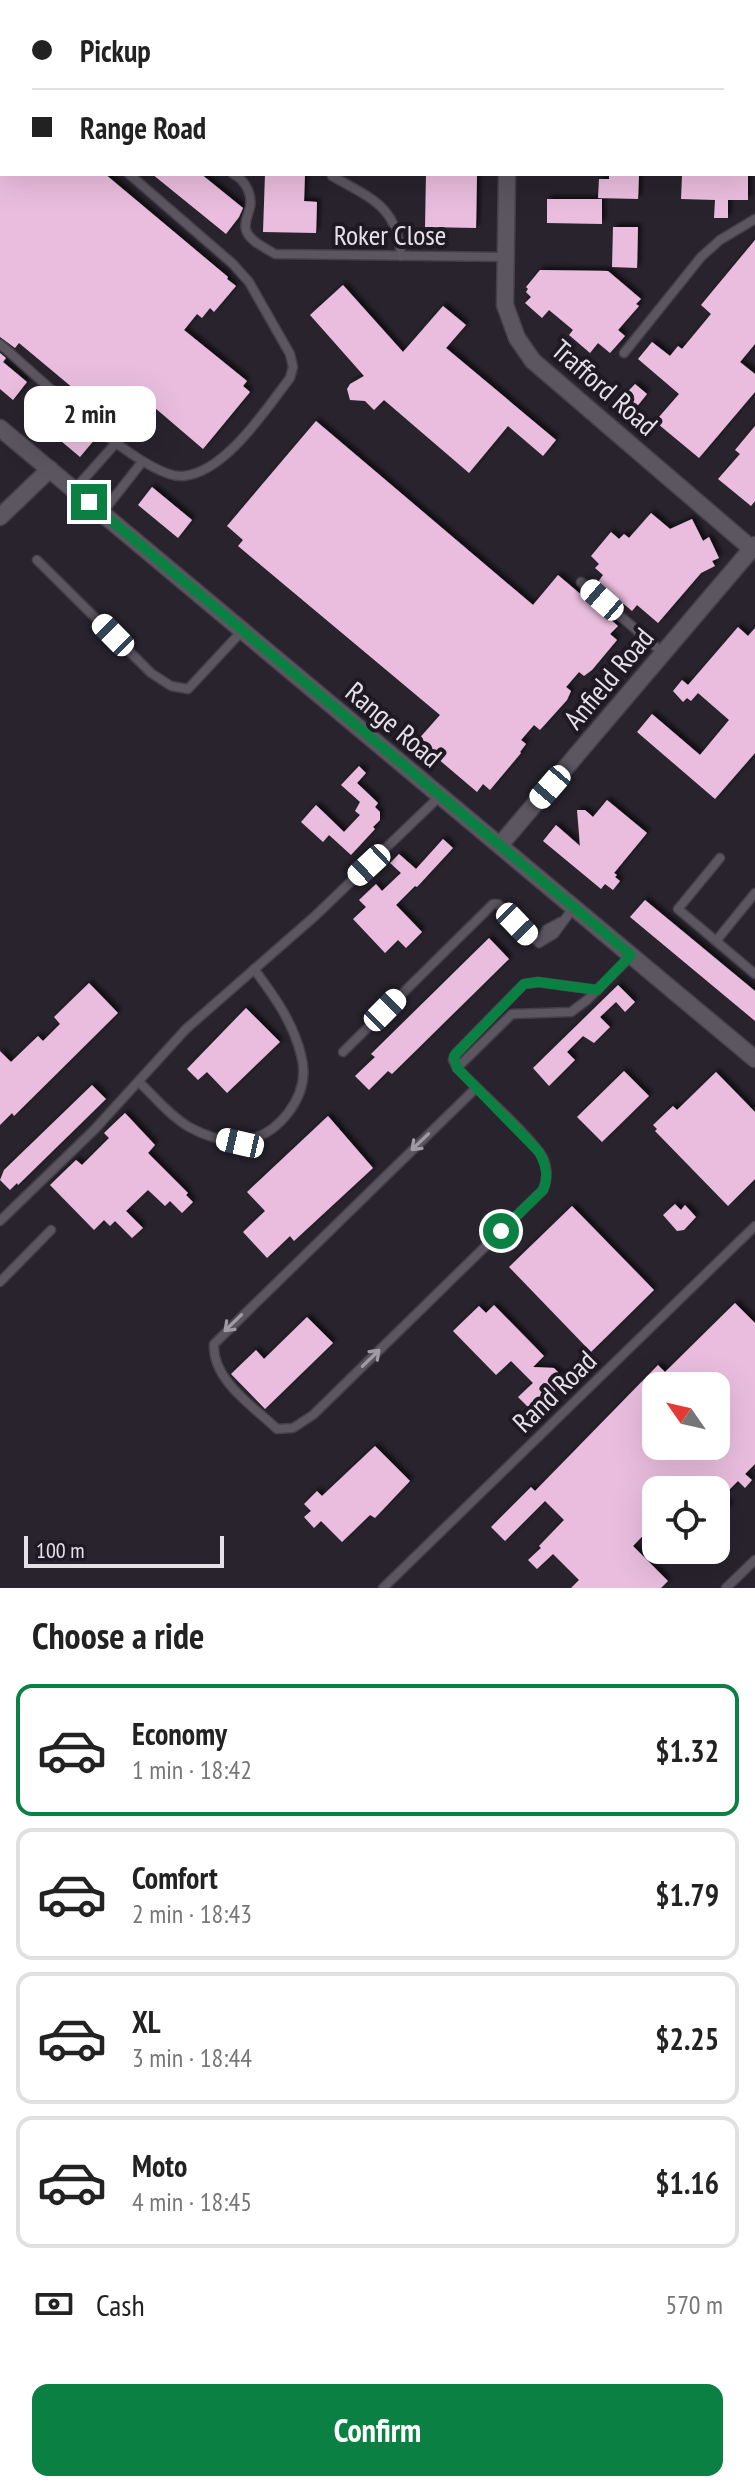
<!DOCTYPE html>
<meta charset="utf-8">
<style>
:root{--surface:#fff;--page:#f6f6f6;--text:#222;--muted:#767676;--line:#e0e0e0;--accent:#0b8043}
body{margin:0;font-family:"PT Sans Narrow",sans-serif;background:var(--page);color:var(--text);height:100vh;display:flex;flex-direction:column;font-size:30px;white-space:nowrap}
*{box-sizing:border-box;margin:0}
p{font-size:26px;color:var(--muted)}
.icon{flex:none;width:44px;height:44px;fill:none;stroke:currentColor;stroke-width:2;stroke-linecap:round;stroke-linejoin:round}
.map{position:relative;height:1588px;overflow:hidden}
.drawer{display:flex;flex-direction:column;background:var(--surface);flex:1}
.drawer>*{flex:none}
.hud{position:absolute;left:0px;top:0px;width:756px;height:176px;box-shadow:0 8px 32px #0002;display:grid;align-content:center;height:176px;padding:0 32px;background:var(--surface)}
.needle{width:52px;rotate:304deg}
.tools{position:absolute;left:642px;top:1372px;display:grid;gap:16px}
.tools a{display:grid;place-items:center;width:88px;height:88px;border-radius:16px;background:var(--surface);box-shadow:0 8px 32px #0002;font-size:40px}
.scale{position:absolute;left:24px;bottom:20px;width:200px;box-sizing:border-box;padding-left:8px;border:4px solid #e5e1e8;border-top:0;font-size:22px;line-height:28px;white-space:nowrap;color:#e5e1e8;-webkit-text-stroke:6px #1f1923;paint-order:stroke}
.end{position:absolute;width:36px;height:36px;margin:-18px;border:10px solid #0b8043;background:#fff;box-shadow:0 0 0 4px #fff}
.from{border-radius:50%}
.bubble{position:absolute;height:56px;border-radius:16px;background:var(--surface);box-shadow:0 8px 32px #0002;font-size:26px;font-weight:700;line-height:56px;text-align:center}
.car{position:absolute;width:24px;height:48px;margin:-24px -12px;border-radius:10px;box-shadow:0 0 6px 2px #0007;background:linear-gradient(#fff 24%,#345 0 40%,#fff 0 76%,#345 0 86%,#fff 0)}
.hud b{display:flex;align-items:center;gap:28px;height:76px;font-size:30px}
.hud b+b{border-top:2px solid var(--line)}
.hud i{width:20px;height:20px;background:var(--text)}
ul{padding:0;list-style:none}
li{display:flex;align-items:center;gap:24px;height:132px;margin:0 16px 12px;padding:0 16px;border:4px solid var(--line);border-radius:16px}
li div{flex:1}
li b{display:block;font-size:30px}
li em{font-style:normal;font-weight:700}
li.selected{border-color:var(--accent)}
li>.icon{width:72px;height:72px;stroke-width:1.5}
h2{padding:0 32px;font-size:36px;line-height:96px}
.pay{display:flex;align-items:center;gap:20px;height:88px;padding:0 32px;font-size:30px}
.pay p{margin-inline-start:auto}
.cta{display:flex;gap:16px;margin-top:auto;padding:16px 32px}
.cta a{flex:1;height:92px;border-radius:16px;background:var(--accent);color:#fff;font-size:32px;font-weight:700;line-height:92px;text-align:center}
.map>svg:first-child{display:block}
</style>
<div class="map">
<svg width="755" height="1588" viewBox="0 0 755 1588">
<defs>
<filter id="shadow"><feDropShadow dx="3.5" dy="-3.5" stdDeviation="2" flood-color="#0009"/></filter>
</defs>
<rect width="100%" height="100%" fill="#28232d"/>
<g fill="#eabdde" fill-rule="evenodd" filter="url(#shadow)">
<polygon points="0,174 105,174 228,277 227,279 236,286 214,312 210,308 202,318 197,314 184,330 247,381 243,386 250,392 203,449 134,390 110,419 19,343 15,348 0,337"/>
<polygon points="152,174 201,174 243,208 239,217 226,234"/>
<polygon points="265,174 305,174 304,201 317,202 316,233 263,232"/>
<polygon points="426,174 477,174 476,228 425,227"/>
<polygon points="609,174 639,174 638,199 598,198 599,179 609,179"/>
<polygon points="689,174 748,174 748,200 728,200 728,218 714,218 715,200 681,199 682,176"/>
<polygon points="547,199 602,199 602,224 547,223"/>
<polygon points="613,227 638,227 637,268 612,267"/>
<polygon points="755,240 755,344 740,362 755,374 755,392 699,458 658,424 662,419 659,417 679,394 638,359 652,342 670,356 678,346 682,349 711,314 701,305"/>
<polygon points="540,270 608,271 641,299 636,304 639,306 618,330 625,336 610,353 598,343 590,353 569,335 573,330 549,310 542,318 525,303 531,297 526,292 528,289 526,287"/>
<polygon points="343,285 403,352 443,306 466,325 446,348 556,440 543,456 508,426 469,473 384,400 374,410 365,401 350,400 347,389 350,384 364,376 310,315"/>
<polygon points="0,353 6,358 3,362 27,382 13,400 0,389"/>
<polygon points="635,384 647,394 631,414 618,402"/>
<polygon points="43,396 95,439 80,457 55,436 63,427 36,405"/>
<polygon points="316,421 533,605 558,575 618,626 610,634 617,640 592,670 584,676 579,672 566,687 571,691 567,700 540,730 534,725 521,740 526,744 520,752 521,753 490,790 483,784 477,792 417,741 440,715 238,546 243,540 227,526"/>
<polygon points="755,426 755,501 751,506 718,479 740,454 735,450"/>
<polygon points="152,487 192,520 178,538 138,505"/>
<polygon points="651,513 670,529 692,519 703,541 709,537 719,558 712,561 715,566 701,573 658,623 637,605 632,611 598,582 603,575 595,568 599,564 591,556 611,532 619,539 624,534 629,538"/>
<polygon points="738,627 748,636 755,628 755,753 715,799 637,732 652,714 700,755 729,720 698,693 691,701 687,698 683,702 673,691 682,680 688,685"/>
<polygon points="359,766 366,773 357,783 378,803 375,807 380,812 380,820 373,827 375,829 351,855 329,835 323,842 301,822 316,805 344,832 360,815 355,811 360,802 341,785"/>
<polygon points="607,800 647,833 614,873 617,875 615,877 620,881 613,890 605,884 601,889 543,841 556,825 580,846 577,810 585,810 593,817"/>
<polygon points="443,839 453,848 417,887 415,886 396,905 422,932 406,948 398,940 385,953 353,919 366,907 359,900 376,884 382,891 401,873 390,863 399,854 416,869"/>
<polygon points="645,900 755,991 755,1021 630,917"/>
<polygon points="489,938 509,959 392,1074 388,1071 369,1090 355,1076 375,1057 371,1054"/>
<polygon points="89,983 118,1013 14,1116 12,1113 0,1125 0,1051 11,1062 38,1036 43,1041 60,1024 54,1017"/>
<polygon points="618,985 635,1002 625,1012 616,1002 600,1017 610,1027 594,1043 583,1036 567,1052 575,1060 549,1086 533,1068"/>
<polygon points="246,1008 280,1042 227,1093 207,1072 198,1080 187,1069"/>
<polygon points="624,1071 649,1096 602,1142 577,1117"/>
<polygon points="716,1072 755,1112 755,1179 728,1206 655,1131 657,1129 653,1125 673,1106 677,1110"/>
<polygon points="92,1085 106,1099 18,1185 17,1183 10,1190 0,1180 4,1170"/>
<polygon points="125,1113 155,1145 148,1153 188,1193 186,1195 193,1202 182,1213 170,1201 165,1206 148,1190 126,1211 143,1228 132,1238 115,1221 110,1226 104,1220 94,1230 50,1185 76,1160 82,1165 109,1138 104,1133"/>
<polygon points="328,1116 373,1168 294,1241 290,1236 267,1258 243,1232 265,1211 247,1192"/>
<polygon points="675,1204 681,1210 685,1205 696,1217 684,1230 677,1231 663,1215"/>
<polygon points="572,1206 654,1290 591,1352 509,1267"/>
<path d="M735 1303 755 1323V1464L745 1474 752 1480 745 1488 738 1481 722 1497 730 1506 716 1520V1490H656V1522L633 1546 668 1581 661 1588H571L579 1580 553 1554 537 1569 528 1560 541 1548 539 1546 564 1520 545 1501 505 1541 491 1527 531 1487 535 1491 658 1365 665 1372ZM656 1386H716V1446H656Z"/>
<polygon points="494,1305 544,1356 533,1367 554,1368 566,1380 533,1412 518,1397 533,1383 511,1361 496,1375 453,1331 479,1306 486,1313"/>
<polygon points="307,1317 333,1343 265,1409 231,1374 256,1350 264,1359"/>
<polygon points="375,1446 410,1481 375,1518 370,1515 342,1542 321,1521 314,1528 304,1517 311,1511 304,1504 317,1491 322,1496"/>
</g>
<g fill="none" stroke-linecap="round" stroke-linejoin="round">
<defs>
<g id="service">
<polyline points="0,1 2,3"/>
<polyline points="193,2 195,0"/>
<polyline points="305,2 306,0"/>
<polyline points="754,19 755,19"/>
<polyline points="0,65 2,66"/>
<polyline points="754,101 755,101"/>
<path d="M233 174C246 180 254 197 249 211 247 217 244 223 246 230 249 241 266 248 275 254L504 257"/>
<path d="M332 176C372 199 397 206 401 256"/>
<path d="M0 344C33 372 144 480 183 476 225 473 266 409 290 378L293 367 290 354 249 282 233 264 129 174"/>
<polyline points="624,353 701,257 720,240 755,219"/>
<polyline points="74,490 116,443"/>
<polyline points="102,513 142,462"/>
<polyline points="37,560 151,673 171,686 188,689 242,631"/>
<polyline points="581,582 663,653"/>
<polyline points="720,858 678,909 755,974"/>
<polyline points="716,941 755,893"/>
<polyline points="539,942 547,929 560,922"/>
<polyline points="539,943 554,934 574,907"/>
<polyline points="343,1052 493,904 498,904 539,943"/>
<polyline points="457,1068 512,1014 571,1012 587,1000 631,956"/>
<path d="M139 1082C155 1097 170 1116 189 1127 225 1147 262 1147 288 1113 301 1096 307 1076 301 1055 293 1022 274 996 254 969"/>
<path d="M476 1088 214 1344C212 1380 253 1406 277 1429L293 1428 313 1415 543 1190C547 1180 548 1170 544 1160 536 1141 474 1086 457 1068L453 1060 456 1053 524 984 538 982 597 990"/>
<polyline points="0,1221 94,1130 186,1029 315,916 440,796"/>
<polyline points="0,1282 51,1230"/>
<polyline points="383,1588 755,1226"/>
<polyline points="726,1588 755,1560"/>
</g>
<g id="minor">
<polyline points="513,2 513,0"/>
<polyline points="507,174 505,305 517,338 533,361 752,549"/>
<polyline points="0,428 755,1059"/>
<polyline points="0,517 50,469"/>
<polyline points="500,845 755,545"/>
</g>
</defs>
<use href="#service" stroke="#443f48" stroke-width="11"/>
<use href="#minor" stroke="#443f48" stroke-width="19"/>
<use href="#service" stroke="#5c5661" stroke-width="8"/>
<use href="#minor" stroke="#5c5661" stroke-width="16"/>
</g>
<defs><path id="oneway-shaft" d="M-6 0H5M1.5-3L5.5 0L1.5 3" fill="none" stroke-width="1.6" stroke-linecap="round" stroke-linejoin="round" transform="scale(2)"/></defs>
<g stroke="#a09ca4">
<use href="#oneway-shaft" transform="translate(420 1142) rotate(136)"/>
<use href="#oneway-shaft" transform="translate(233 1323) rotate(136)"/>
<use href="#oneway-shaft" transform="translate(371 1358) rotate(-44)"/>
</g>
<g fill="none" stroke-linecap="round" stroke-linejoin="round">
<path stroke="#0b8043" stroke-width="10" d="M89 502 631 955 597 990 538 982 524 984 454 1056 457 1068 539 1152C546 1165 549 1177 543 1190L501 1231"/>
</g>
<g text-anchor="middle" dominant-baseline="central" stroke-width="8" stroke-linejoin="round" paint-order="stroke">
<g font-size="28" fill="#e5e1e8" stroke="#1f1923">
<text x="390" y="234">Roker Close</text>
<text transform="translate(605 387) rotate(41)">Trafford Road</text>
<text transform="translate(608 678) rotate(-50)">Anfield Road</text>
<text transform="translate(394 724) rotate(40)">Range Road</text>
<text transform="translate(554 1391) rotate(-44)">Rand Road</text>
</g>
</g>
</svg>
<div class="tools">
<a><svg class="needle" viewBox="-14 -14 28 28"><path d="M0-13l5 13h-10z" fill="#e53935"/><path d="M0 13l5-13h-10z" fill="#767676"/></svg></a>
<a><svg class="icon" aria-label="locate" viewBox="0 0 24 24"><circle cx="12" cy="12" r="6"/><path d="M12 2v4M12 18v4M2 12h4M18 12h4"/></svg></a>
</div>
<div class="scale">100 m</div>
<i class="end from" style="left:501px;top:1231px"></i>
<i class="end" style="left:89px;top:502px"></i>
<div class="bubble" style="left:24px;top:386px;width:132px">2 min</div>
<i class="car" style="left:602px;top:600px;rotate:311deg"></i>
<i class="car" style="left:113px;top:635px;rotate:315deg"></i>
<i class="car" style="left:550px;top:787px;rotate:221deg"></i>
<i class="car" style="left:369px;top:865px;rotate:227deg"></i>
<i class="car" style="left:517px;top:924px;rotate:136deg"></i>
<i class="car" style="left:385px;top:1010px;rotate:45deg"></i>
<i class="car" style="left:240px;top:1143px;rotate:283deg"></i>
<div class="hud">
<b><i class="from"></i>Pickup</b>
<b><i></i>Range Road</b>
</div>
</div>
<section class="drawer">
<h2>Choose a ride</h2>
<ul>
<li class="selected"><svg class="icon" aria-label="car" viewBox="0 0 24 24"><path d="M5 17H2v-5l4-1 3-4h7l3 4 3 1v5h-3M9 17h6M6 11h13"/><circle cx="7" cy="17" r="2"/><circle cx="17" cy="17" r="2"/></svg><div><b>Economy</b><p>1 min · 18:42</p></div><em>$1.32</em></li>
<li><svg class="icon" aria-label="car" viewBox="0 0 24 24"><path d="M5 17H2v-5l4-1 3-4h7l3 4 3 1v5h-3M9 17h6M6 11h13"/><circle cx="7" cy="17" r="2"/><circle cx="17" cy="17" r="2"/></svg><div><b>Comfort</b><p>2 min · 18:43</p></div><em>$1.79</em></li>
<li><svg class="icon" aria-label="car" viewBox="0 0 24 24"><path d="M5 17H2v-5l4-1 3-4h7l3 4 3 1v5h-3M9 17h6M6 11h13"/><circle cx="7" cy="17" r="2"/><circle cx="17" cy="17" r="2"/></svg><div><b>XL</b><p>3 min · 18:44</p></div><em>$2.25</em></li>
<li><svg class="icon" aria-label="car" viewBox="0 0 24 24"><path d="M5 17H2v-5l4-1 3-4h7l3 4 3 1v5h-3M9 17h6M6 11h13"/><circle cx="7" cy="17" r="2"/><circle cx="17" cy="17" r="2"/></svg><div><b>Moto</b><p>4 min · 18:45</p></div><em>$1.16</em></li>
</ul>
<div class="pay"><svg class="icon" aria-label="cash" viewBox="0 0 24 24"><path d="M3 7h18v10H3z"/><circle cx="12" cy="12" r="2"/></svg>Cash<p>570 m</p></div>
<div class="cta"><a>Confirm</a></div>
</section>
